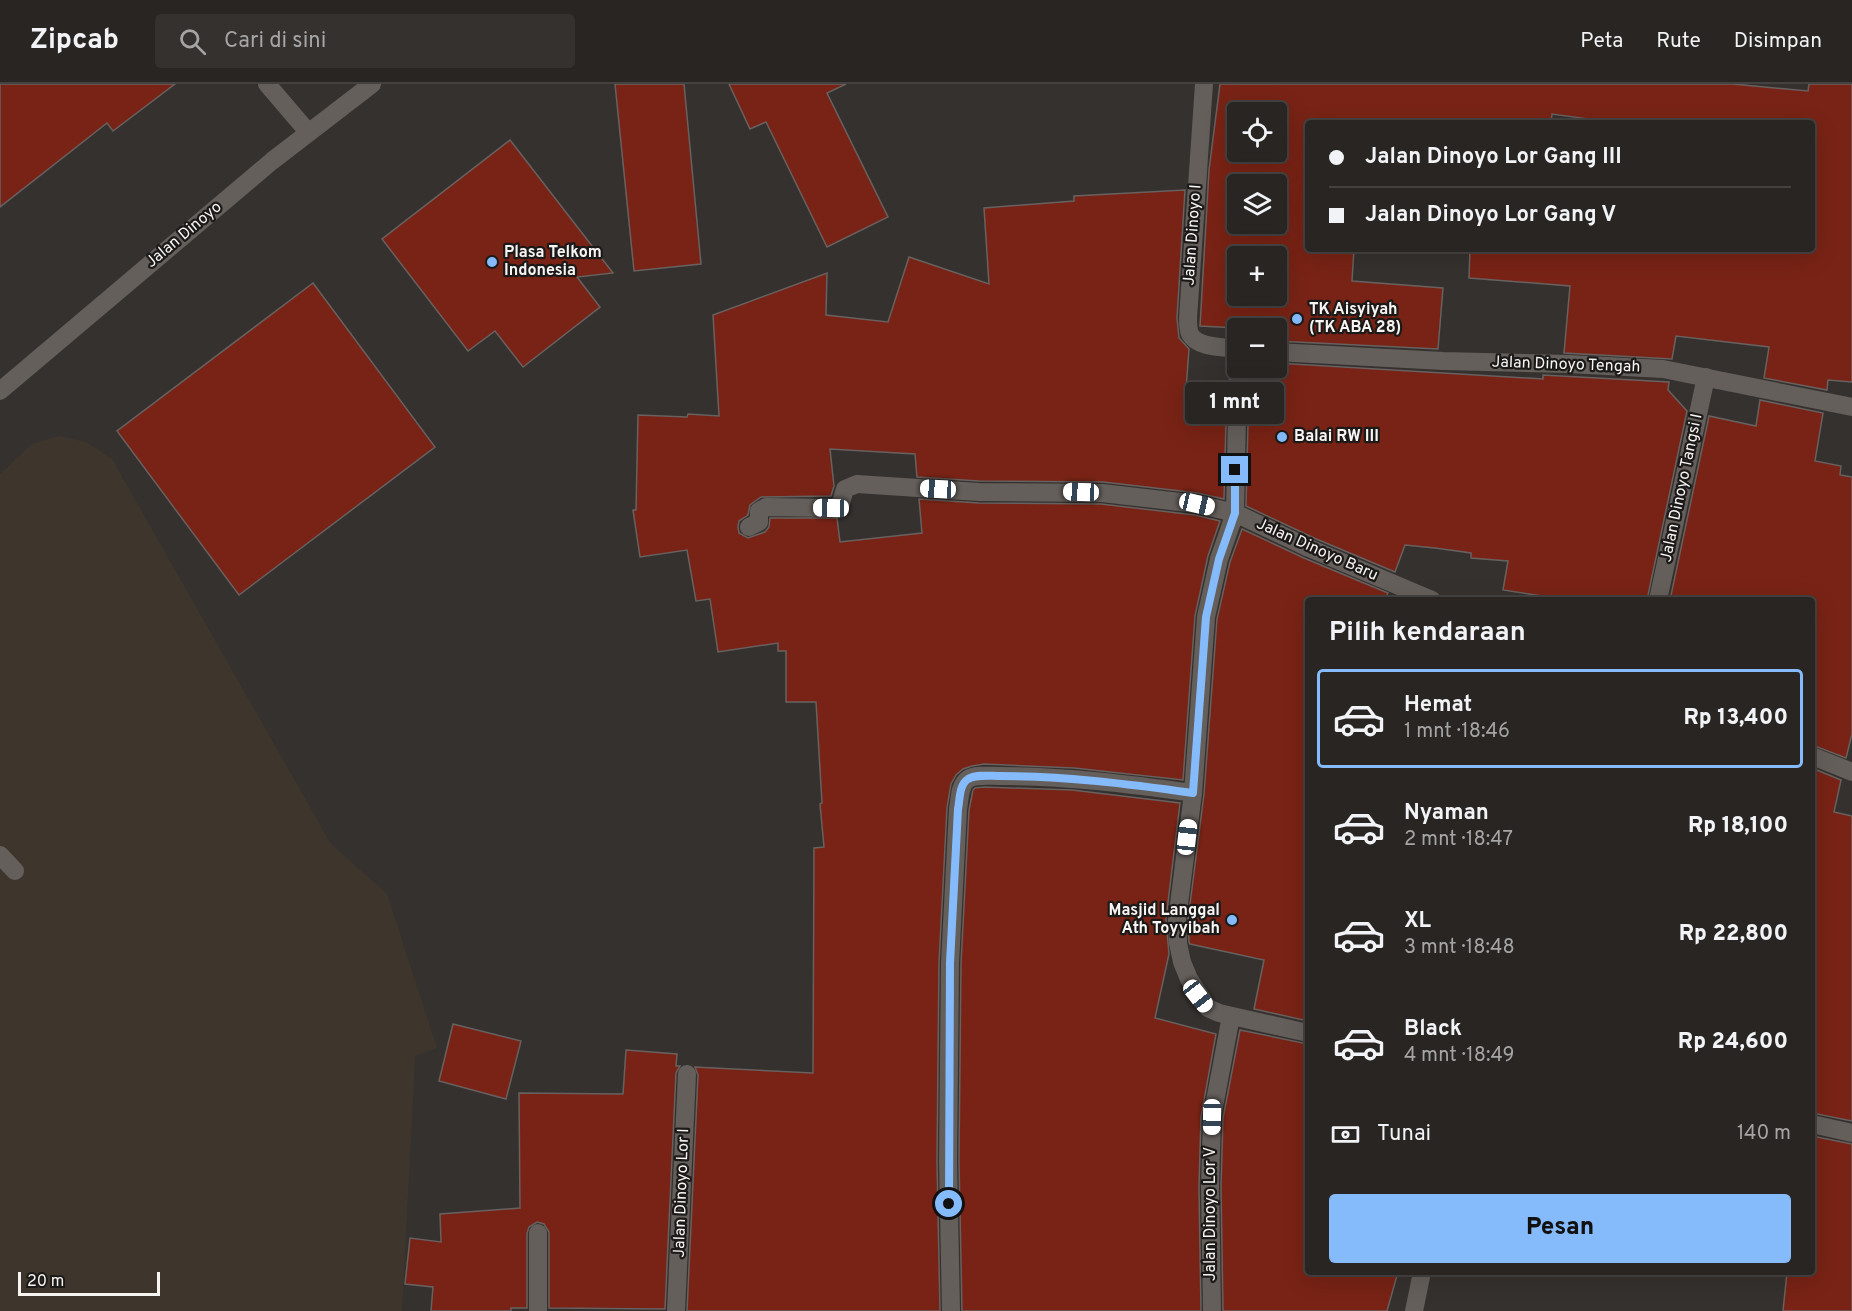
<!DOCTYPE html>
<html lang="id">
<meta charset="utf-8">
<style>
:root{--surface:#282522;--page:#34312f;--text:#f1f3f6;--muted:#a5a5a5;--line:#444240;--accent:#86bbfb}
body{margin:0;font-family:Overpass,sans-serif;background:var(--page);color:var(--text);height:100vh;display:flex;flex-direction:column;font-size:22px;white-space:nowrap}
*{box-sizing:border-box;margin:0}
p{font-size:20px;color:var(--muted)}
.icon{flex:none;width:33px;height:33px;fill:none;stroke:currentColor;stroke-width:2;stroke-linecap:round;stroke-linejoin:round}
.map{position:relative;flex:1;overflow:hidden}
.drawer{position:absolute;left:1305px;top:513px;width:510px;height:678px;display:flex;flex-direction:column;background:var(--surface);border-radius:6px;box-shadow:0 6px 24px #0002,0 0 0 2px var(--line)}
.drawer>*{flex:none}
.guide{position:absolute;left:1305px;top:36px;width:510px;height:132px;border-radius:6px;box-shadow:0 6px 24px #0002,0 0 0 2px var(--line);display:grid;align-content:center;height:132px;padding:0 24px;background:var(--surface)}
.controls{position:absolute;left:1227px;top:18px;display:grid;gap:12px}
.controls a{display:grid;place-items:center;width:60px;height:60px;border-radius:6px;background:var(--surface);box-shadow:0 6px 24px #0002,0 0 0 2px var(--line);font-size:30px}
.scale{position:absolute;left:18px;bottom:15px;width:142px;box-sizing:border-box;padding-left:6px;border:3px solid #f7f4f2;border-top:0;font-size:16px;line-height:21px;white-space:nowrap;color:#f7f4f2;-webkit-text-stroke:4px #1b1a18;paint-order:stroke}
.end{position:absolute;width:27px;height:27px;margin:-14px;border:8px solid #86bbfb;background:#111;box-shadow:0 0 0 3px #111}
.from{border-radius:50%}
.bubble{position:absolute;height:42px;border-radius:6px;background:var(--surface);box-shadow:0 6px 24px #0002,0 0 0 2px var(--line);font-size:20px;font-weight:800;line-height:42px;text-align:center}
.car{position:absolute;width:18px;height:36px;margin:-18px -9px;border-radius:8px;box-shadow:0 0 4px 2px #0007;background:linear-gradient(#fff 24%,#345 0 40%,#fff 0 76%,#345 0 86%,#fff 0)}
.guide b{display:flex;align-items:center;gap:21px;height:57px;font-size:22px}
.guide b+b{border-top:2px solid var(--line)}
.guide i{width:15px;height:15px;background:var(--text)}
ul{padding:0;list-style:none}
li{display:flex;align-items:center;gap:18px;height:99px;margin:0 12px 9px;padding:0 12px;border:3px solid transparent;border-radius:6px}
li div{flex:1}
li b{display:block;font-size:22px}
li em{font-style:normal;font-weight:800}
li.current{border-color:var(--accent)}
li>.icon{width:54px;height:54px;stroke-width:1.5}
h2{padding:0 24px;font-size:27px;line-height:72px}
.pay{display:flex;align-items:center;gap:15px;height:66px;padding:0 24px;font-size:22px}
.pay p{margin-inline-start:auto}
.primary-button{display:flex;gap:12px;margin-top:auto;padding:12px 24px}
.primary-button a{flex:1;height:69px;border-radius:6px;background:var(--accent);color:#111;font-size:24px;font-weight:800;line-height:69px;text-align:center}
header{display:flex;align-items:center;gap:36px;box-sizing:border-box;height:84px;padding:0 30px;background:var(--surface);border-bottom:2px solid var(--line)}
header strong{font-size:28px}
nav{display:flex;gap:33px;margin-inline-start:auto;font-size:21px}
.search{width:420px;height:54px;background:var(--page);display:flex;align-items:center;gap:15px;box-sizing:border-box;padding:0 21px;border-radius:6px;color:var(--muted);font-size:22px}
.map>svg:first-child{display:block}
</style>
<header>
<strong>Zipcab</strong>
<div class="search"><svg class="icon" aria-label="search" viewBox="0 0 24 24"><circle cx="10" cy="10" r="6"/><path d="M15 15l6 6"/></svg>Cari di sini</div>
<nav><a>Peta</a><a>Rute</a><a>Disimpan</a></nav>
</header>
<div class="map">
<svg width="1852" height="1227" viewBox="0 0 1852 1227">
<rect width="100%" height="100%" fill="#35312e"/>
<polygon fill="#3e362d" points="59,352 86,358 112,375 331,760 387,810 437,964 415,972 402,1227 0,1227 0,390 32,360"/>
<g fill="#782315" stroke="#686160" stroke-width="1.5" fill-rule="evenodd">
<polygon points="0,0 175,0 113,47 107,39 0,123"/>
<polygon points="615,0 684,0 701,180 634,187"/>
<polygon points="729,0 846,0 827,9 888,133 827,163 766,38 750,45"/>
<path d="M1220 0H1733L1808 7 1809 0H1852V298L1828 296 1827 306 1764 294 1769 263 1676 252 1672 275 1564 269 1570 202 1469 194 1470 165H1812V39H1618L1552 30 1551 39H1308V165H1354L1352 197 1443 204 1438 265 1276 257V244H1238L1200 242 1209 86ZM1238 28H1276V68H1238ZM1238 100H1276V140H1238ZM1238 172H1276V212H1238Z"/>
<polygon points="510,56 613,189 577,193 600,223 523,283 495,247 468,267 382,155"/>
<polygon points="1185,106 1177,234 1179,254 1189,265 1184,333 1226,337 1224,415 1198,409 1103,398 979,397 917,393 915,370 830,365 834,402 831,412 761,413 750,421 748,431 739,437 738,443 739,449 748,454 765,448 769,443 770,434 837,434 840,458 922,449 919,415 979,419 1101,420 1195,431 1220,437 1208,472 1195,532 1183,696 1074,684 984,680 972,682 963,685 956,691 951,700 947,724 939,879 937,1077 940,1227 687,1227 698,991 695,983 813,989 814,764 824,763 820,720 822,719 816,618 786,618 786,567 778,567 778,559 718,568 710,515 696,517 687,466 640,473 633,426 636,426 638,331 687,333 688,330 719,332 713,231 827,189 826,231 888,238 909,173 989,200 984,124 1074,117 1074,112"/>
<polygon points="313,199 435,363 239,511 117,347"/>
<polygon points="1276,279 1543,295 1543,291 1669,298 1668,306 1687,327 1647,516 1548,516 1548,513 1503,506 1508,477 1471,474 1471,469 1435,464 1405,461 1395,488 1314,454 1246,422 1248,338 1257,339 1260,284 1276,284"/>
<polygon points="1760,316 1823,329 1815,377 1841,382 1840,391 1852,393 1852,650 1846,674 1812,661 1812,516 1670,516 1709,332 1756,342"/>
<polygon points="1242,445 1304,474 1388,509 1385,516 1308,516 1308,937 1254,925 1264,876 1190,860 1189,858 1188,836 1204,710 1217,535 1230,478"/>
<polygon points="1812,684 1841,696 1834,728 1852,732 1852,1037 1812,1029"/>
<polygon points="984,703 1072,706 1180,719 1166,835 1169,870 1155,934 1216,950 1201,1033 1199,1103 1201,1227 962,1227 959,1077 961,879 969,726 973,706 975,704"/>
<polygon points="453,940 521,957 506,1015 439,997"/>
<polygon points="1240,946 1308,960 1308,1188 1398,1188 1387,1227 1223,1227 1221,1103 1223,1034"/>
<polygon points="626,966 677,970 676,982 680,982 676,989 665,1225 549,1224 549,1148 544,1140 537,1138 529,1143 527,1149 527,1224 511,1224 511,1227 431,1227 433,1203 405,1200 410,1154 441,1158 440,1130 520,1124 519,1009 623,1010"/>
<polygon points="1812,1052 1852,1060 1852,1227 1783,1227 1787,1188 1812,1188"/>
</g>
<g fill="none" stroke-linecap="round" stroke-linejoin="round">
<g stroke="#645f5b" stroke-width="18">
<polyline points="267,0 308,48"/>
<polyline points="0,771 15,787"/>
<polyline points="1212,1033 1231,932"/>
</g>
<g stroke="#645f5b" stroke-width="18">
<path d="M1204 0 1188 234C1188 239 1188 245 1190 250 1197 264 1224 263 1238 265"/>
<polyline points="1276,268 1443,277 1569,280 1663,285 1852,323"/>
<polyline points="1238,280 1235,429 1219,475 1206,533 1193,709 1177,836 1178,859 1182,878 1189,895 1208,924 1219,929 1308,949"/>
<polyline points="749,443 759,438 759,427 766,423 831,424 840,422 845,405 857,400 979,408 1102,409 1197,420 1235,429 1309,464 1432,516"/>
<polyline points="1658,516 1706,293"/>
<polyline points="1812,672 1852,688"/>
<polyline points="1812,1040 1852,1049"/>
<polyline points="538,1149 538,1227"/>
<polyline points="676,1227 687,990"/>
<path d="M951 1227 948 1077 950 879 958 725C960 715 959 701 968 695 976 690 991 692 1000 692 1065 692 1129 700 1193 709"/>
<polyline points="1212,1227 1210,1103 1212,1033"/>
<polyline points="1414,1227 1422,1188"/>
</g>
<polyline stroke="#645f5b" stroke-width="18" points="0,307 272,77 372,0"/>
</g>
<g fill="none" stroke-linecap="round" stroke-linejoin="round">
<path stroke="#86bbfb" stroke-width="8" d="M949 1120 950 879 958 725C960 715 959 701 968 695 976 690 991 692 1000 692 1065 692 1129 700 1193 709L1206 533 1219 475 1235 429V386"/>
</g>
<g fill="#86bbfb" stroke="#1b1a18" stroke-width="2">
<circle cx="492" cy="178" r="6"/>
<circle cx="1297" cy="235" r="6"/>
<circle cx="1282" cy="353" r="6"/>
<circle cx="1232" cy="836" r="6"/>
</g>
<g text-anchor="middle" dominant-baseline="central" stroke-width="4.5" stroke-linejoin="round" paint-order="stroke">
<g font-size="16" fill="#f7f4f2" stroke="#1b1a18">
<text transform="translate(184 151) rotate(-40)">Jalan Dinoyo</text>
<text transform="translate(1193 151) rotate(-86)">Jalan Dinoyo I</text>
<text transform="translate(1566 281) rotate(2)">Jalan Dinoyo Tengah</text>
<text transform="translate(1682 404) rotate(-78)">Jalan Dinoyo Tangsi I</text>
<text transform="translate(1317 466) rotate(24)">Jalan Dinoyo Baru</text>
<text transform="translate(682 1109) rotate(-88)">Jalan Dinoyo Lor I</text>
<text transform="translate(1211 1130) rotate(-90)">Jalan Dinoyo Lor V</text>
</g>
<g font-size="16" font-weight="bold" fill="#f7f4f2" stroke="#1b1a18" text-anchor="start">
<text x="504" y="169">Plasa Telkom<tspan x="504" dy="18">Indonesia</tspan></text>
<text x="1309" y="226">TK Aisyiyah<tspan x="1309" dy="18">(TK ABA 28)</tspan></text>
<text x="1294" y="353">Balai RW III</text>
<text x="1220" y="827" text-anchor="end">Masjid Langgal<tspan x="1220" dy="18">Ath Toyyibah</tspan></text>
</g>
</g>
</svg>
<div class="controls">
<a><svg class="icon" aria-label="locate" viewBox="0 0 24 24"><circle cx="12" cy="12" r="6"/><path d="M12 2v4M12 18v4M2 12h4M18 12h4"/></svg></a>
<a><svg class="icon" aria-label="layers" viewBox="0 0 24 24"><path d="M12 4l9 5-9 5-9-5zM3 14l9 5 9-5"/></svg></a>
<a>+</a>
<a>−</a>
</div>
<div class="scale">20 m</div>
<i class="end from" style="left:949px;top:1120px"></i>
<i class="end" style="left:1235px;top:386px"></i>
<div class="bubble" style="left:1185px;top:298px;width:99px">1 mnt</div>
<i class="car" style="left:938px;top:405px;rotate:273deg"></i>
<i class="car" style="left:1081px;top:408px;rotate:272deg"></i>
<i class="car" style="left:1197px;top:420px;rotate:103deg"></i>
<i class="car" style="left:831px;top:424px;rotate:271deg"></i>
<i class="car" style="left:1187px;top:753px;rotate:7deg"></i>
<i class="car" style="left:1198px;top:912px;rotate:142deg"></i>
<i class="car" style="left:1212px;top:1033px;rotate:181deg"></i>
<div class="guide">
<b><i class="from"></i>Jalan Dinoyo Lor Gang III</b>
<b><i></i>Jalan Dinoyo Lor Gang V</b>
</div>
<section class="drawer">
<h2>Pilih kendaraan</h2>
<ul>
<li class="current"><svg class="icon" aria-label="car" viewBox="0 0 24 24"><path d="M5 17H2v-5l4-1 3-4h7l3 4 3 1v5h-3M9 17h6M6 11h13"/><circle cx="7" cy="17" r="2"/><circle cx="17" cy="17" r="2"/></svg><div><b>Hemat</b><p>1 mnt · 18:46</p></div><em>Rp 13,400</em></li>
<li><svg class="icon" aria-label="car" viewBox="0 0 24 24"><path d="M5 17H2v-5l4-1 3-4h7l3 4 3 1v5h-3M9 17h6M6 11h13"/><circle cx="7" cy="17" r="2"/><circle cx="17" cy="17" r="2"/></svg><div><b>Nyaman</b><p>2 mnt · 18:47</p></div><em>Rp 18,100</em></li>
<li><svg class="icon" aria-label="car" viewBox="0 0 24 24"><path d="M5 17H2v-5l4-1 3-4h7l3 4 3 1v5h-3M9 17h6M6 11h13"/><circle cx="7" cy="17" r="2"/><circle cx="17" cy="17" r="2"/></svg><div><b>XL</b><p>3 mnt · 18:48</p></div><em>Rp 22,800</em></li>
<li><svg class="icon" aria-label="car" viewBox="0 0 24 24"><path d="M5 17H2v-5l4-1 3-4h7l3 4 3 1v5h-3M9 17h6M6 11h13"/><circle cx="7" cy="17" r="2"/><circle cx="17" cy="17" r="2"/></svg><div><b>Black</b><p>4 mnt · 18:49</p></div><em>Rp 24,600</em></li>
</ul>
<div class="pay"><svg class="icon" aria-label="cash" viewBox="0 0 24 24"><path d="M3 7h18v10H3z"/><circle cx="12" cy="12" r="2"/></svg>Tunai<p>140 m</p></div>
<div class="primary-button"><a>Pesan</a></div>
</section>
</div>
